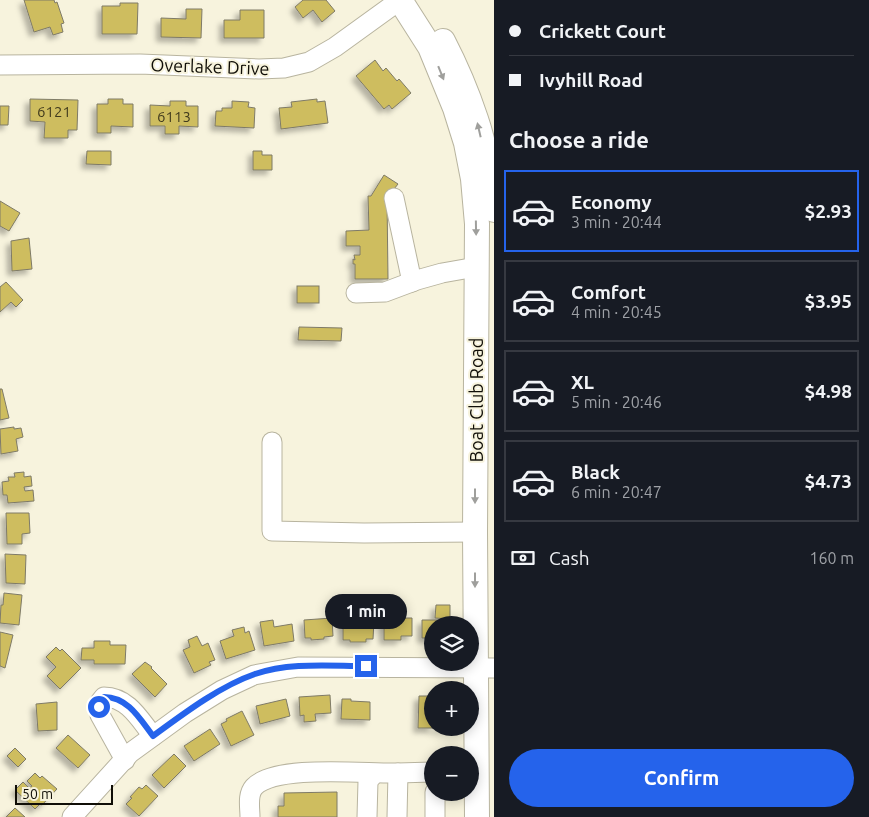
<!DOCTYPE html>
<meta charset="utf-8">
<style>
:root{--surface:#171b24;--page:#242831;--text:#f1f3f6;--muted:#9ea1a6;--line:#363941;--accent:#2563eb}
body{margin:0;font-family:Ubuntu,sans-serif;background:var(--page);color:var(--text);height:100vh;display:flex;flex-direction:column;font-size:19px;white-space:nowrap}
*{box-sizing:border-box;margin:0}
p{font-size:16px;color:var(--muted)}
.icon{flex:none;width:28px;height:28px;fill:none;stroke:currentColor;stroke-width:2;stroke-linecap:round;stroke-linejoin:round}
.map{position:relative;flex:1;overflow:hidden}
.panel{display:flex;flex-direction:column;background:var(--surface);width:375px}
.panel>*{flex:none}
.guide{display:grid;align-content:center;height:110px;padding:0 15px;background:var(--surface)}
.fabs{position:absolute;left:424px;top:616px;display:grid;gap:10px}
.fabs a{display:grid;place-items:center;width:55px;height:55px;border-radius:50%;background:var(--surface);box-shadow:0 2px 12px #0003;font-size:25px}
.scale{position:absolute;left:15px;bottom:12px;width:98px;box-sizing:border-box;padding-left:5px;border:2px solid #100e07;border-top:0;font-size:14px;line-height:18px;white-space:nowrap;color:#100e07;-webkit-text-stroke:4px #f7f3dd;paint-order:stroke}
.end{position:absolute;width:22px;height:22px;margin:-11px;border:6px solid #2563eb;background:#fff;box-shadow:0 0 0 2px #fff}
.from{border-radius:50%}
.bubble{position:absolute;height:35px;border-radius:18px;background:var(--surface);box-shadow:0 2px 12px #0003;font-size:16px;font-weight:700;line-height:35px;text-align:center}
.guide b{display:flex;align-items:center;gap:18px;height:48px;font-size:19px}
.guide b+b{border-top:1px solid var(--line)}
.guide i{width:12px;height:12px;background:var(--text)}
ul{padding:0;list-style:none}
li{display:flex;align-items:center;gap:15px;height:82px;margin:0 10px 8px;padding:0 5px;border:2px solid var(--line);border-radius:0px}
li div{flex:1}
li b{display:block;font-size:19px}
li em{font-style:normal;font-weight:700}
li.active{border-color:var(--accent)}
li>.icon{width:45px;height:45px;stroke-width:1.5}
h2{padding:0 15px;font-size:22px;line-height:60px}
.pay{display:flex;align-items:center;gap:12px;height:55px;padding:0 15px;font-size:19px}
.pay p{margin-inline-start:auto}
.button{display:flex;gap:10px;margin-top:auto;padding:10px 15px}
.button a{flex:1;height:58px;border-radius:30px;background:var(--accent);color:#fff;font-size:20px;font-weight:700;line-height:58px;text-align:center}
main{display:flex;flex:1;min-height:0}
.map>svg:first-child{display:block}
</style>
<main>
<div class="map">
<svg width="494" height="817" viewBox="0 0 494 817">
<defs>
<filter id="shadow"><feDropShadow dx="-4.5" dy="4.5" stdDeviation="2.5" flood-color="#0004"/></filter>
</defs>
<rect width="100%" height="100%" fill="#f7f3dd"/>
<g fill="#cebd5f" stroke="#7e7a67" filter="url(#shadow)">
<polygon points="24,0 54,0 55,3 57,2 64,23 61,24 63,32 53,35 50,27 34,32"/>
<polygon points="303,0 326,0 335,11 322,22 313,10 303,18 295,7"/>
<polygon points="120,3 138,3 137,34 102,34 102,6 120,6"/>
<polygon points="186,9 202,9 201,38 161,37 161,18 186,19"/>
<polygon points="240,10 264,10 264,38 224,38 224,20 240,20"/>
<polygon points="375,60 383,71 386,68 397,81 399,79 411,93 392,109 389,105 384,109 356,76"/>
<polygon points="30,99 78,100 77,130 68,130 68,138 44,138 45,122 30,121"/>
<polygon points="108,99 123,99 123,104 133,104 133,127 111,126 111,133 97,133 97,104 108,104"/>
<polygon points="317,99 317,102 325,101 328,123 281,129 279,108 292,107 291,102"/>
<polygon points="170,101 186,101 186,106 198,106 198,127 179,126 179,134 165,134 165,126 150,126 150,105 170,106"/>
<polygon points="232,101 249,102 248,107 255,108 254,128 215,126 216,111 222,111 222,108 232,108"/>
<polygon points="0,106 9,106 8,125 0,125"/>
<polygon points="87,151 111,151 111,165 86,164"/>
<polygon points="253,151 262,151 262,155 272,155 272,170 253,170"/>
<polygon points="384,175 398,184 387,198 388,279 355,279 355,264 353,264 353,259 355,260 354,255 360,255 360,246 346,246 346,231 369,230 368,196 371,196"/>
<polygon points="0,201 20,213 9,231 0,226"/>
<polygon points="29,238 32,269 12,271 11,241"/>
<polygon points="6,282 23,300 16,307 11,302 0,312 0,287"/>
<rect x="297" y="286" width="22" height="17"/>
<polygon points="299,327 342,328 341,341 298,340"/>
<polygon points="0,389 2,389 9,418 0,420"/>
<polygon points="14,427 14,429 21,428 23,437 16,439 18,451 1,454 0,429"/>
<polygon points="24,472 24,477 31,476 32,486 24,487 25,491 33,490 34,501 8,503 7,495 3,495 2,482 9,481 8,477 15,477 14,473"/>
<polygon points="6,513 29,513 30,533 22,534 22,544 7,544"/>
<polygon points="5,554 26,555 25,584 6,583"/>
<polygon points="4,593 22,595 19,625 0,623 1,605 3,605"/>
<polygon points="436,605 450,605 450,619 435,618"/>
<polygon points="332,618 333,636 324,637 324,639 311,640 311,638 305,638 304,620"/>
<polygon points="384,618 412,618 412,636 401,636 401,640 384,640"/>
<polygon points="273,620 274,627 292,624 294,641 264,646 260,622"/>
<polygon points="422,620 451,620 451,625 432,625 432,638 422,638"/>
<polygon points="343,621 374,621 373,639 366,639 366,642 350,642 350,640 343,640"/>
<polygon points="244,627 245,633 249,631 255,650 226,659 220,641 234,636 232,630"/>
<polygon points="0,632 13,635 5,668 0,666"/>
<polygon points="197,636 202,646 208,643 215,660 209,662 211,665 194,673 183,650 190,647 188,640"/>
<polygon points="94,641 110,641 110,645 126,645 125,664 94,664 94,660 81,660 82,648 94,648"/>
<polygon points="56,647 60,651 62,649 81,668 60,689 47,676 56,667 46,657"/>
<polygon points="145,662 152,667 151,668 167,684 155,697 132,674"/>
<polygon points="330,695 331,713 315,714 316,721 304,722 304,715 300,716 299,697"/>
<polygon points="419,696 432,696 432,728 445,728 418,728"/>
<polygon points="286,699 290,716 260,724 256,706"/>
<polygon points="342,699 351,699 351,701 370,702 370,720 341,719"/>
<polygon points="57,702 57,730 38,731 36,704"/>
<polygon points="242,711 254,735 231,746 221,724 227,721 226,719"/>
<polygon points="210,729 220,744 194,761 184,746"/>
<polygon points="68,735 90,755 78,768 56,748"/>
<polygon points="15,748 26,759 18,767 7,756"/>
<polygon points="174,754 186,766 164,788 152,775"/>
<polygon points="35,773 40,778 42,776 57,789 42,805 40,804 35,809 15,790 23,782 29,788 32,786 27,781"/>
<polygon points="146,785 158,796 139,816 126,804 132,798 130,797 139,787 142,789"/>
<polygon points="337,792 337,817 278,817 278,806 284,806 284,793"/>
<polygon points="15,808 25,817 6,817"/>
</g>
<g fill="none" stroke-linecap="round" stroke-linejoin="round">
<defs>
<g id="minor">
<polyline points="0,65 140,64 259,69 284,68 309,62 335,47 400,0"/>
<polyline points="394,198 412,282"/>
<polyline points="356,293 385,292 417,280 442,273 476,267"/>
<polyline points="272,442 272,531 364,533 475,532"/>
<path d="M125 760 100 715V702L104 697C128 697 140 720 153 736"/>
<polyline points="398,773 432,772"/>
<polyline points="72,817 130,753 185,713 222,690 254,675 298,667 494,668"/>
<path d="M250 817C250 807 247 795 254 787 276 764 366 774 398 773L397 817"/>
<polyline points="367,817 368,781 374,774"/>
<polyline points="435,817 435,792"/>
</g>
<g id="major">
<polyline points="400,0 430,47 455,108 466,143 473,179 477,224 475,532 477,817"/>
<path d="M443 41C456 66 467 92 476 119 486 148 490 180 494 210"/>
</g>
</defs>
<use href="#minor" stroke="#b8b49f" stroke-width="21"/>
<use href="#major" stroke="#b8b49f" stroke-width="26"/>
<use href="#minor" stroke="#fff" stroke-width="19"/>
<use href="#major" stroke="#fff" stroke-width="24"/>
</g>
<defs><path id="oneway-solid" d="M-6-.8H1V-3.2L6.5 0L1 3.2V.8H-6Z" transform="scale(1.25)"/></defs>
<g fill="#9f9f9c">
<use href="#oneway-solid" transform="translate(441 73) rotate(68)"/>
<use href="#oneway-solid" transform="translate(479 130) rotate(-103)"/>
<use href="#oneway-solid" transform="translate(476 228) rotate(89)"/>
<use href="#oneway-solid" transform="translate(475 496) rotate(90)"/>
<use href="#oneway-solid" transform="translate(475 580) rotate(90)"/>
</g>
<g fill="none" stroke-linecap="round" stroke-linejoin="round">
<path stroke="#2563eb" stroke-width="6" d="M99 707 100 702 104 697C128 697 140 719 153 736 183 714 220 686 255 674 290 662 329 666 366 666"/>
</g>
<g text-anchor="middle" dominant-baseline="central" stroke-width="4" stroke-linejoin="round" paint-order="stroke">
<g font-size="15" fill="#403a1d">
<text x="54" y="111">6121</text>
<text x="174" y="116">6113</text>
</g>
<g font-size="18" fill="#100e07" stroke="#f7f3dd">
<text transform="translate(210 66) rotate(2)">Overlake Drive</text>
<text transform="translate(476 400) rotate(-90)">Boat Club Road</text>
</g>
</g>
</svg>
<div class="fabs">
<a><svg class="icon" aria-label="layers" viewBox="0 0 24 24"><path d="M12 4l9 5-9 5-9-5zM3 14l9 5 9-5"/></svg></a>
<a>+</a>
<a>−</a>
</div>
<div class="scale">50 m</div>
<i class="end from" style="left:99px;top:707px"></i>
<i class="end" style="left:366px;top:666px"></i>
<div class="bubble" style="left:325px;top:594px;width:82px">1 min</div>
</div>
<section class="panel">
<div class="guide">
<b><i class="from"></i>Crickett Court</b>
<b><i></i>Ivyhill Road</b>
</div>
<h2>Choose a ride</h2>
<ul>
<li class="active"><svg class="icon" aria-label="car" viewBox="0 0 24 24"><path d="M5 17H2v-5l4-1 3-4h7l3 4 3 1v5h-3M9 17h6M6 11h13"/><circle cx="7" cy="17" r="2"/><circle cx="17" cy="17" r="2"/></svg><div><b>Economy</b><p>3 min · 20:44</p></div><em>$2.93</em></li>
<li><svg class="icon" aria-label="car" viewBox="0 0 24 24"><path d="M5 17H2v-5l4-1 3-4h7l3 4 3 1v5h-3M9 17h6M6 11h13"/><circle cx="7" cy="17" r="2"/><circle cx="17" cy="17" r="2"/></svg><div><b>Comfort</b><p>4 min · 20:45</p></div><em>$3.95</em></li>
<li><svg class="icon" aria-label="car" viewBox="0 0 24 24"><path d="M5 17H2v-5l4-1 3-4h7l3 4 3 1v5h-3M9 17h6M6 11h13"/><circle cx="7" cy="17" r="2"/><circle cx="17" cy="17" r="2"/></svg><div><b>XL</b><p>5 min · 20:46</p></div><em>$4.98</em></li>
<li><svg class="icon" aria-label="car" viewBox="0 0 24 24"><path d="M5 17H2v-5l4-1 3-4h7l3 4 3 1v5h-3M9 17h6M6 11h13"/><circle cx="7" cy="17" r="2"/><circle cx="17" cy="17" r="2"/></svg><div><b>Black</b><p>6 min · 20:47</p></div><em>$4.73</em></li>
</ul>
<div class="pay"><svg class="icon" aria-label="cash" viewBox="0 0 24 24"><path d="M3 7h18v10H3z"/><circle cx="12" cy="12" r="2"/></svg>Cash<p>160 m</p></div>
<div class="button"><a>Confirm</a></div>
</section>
</main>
